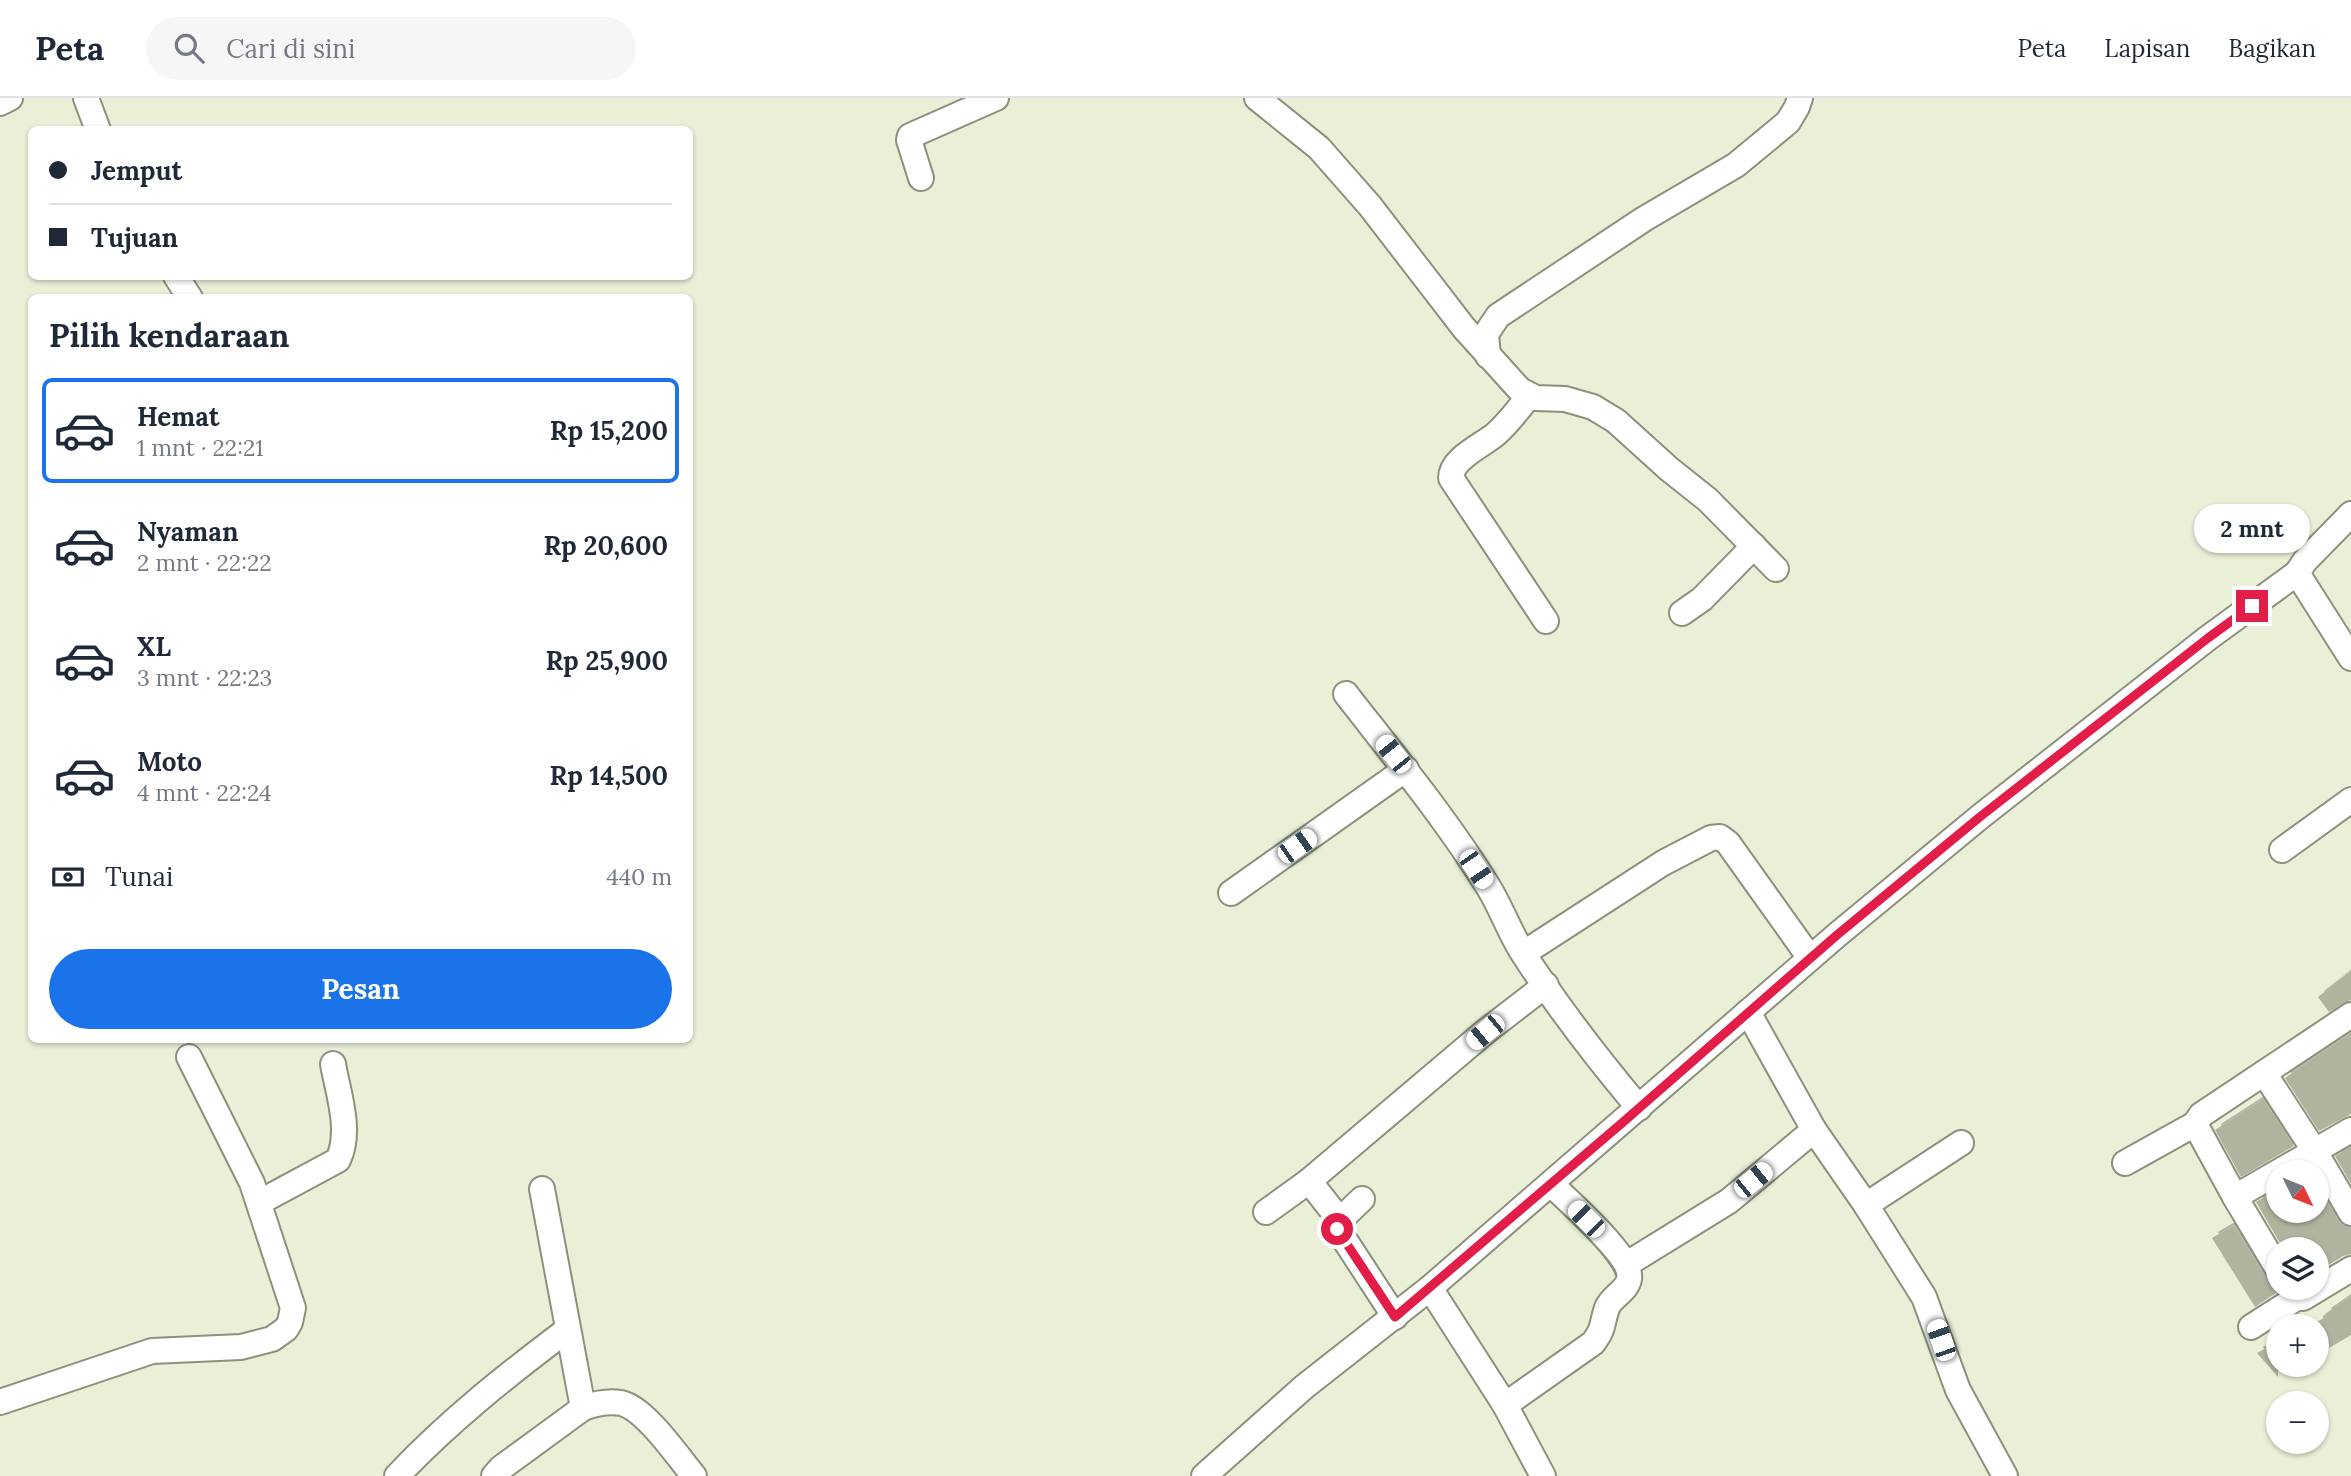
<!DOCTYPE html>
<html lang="id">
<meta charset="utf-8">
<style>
:root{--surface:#fff;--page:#f6f6f7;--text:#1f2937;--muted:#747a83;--line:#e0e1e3;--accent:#1a73e8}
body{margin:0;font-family:Lora,serif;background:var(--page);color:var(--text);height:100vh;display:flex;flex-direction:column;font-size:26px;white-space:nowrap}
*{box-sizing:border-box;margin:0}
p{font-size:23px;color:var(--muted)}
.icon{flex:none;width:38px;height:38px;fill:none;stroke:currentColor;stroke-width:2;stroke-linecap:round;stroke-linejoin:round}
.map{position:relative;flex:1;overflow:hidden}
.drawer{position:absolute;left:28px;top:196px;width:665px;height:749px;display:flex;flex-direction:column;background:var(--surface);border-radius:10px;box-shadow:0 2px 5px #0004}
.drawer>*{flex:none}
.top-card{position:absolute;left:28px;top:28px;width:665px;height:154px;border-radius:10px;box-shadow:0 2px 5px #0004;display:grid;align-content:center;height:154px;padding:0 21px;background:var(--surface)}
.needle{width:46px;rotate:133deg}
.buttons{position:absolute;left:2266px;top:1062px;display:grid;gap:14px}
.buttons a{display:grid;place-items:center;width:63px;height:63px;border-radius:50%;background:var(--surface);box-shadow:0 2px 5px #0004;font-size:35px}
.end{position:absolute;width:32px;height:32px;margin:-16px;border:9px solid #e11d48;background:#fff;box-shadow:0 0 0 4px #fff}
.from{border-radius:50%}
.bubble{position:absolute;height:49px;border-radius:24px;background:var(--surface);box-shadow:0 2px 5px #0004;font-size:23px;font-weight:800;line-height:49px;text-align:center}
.car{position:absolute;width:21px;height:42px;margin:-21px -10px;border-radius:9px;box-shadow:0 0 5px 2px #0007;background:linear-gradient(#fff 24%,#345 0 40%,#fff 0 76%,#345 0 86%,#fff 0)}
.top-card b{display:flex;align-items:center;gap:24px;height:66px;font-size:26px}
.top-card b+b{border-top:2px solid var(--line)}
.top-card i{width:18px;height:18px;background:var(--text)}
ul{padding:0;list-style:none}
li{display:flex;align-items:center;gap:21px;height:105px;margin:0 14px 10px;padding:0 7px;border:4px solid transparent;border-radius:10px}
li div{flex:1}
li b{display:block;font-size:26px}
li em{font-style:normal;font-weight:800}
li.selected{border-color:var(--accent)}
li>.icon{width:63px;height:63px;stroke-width:1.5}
h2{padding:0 21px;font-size:32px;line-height:84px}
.pay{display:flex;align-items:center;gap:18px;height:77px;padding:0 21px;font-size:26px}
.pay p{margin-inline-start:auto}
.action{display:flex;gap:14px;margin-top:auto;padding:14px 21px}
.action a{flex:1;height:80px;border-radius:42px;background:var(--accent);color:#fff;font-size:28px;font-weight:800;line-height:80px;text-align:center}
header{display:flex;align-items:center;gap:42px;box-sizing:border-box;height:98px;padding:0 35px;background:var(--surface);border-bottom:2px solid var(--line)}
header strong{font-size:33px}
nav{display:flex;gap:38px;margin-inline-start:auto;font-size:24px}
.search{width:490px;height:63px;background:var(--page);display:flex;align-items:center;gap:18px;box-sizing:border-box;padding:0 24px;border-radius:38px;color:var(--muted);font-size:26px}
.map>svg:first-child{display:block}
</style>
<header>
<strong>Peta</strong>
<div class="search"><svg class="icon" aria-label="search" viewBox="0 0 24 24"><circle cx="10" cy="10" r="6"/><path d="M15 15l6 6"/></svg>Cari di sini</div>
<nav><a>Peta</a><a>Lapisan</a><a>Bagikan</a></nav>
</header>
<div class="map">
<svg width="2351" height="1378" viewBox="0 0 2351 1378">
<defs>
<filter id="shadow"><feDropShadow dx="6" dy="-6" stdDeviation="0" flood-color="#0004"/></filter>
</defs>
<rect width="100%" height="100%" fill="#eaf0d8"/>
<g fill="#aeb49d" filter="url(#shadow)">
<polygon points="2351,873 2351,902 2329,914 2318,899"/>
<polygon points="2351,935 2351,1016 2319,1033 2285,980"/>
<polygon points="2263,1001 2294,1048 2241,1079 2215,1032"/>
<polygon points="2351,1049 2351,1086 2335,1058"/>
<polygon points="2317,1086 2339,1123 2344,1128 2351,1130 2351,1156 2343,1158 2317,1174 2317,1152 2284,1152 2256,1104 2278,1091 2278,1113 2317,1113"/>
<polygon points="2234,1127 2265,1179 2276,1185 2276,1195 2255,1209 2212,1140"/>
<polygon points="2351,1198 2351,1237 2317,1257 2317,1224 2327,1218 2325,1216"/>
<polygon points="2278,1244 2278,1279 2257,1255"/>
</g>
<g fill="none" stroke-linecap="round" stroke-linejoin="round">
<defs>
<g id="minor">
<polyline points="86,0 98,32"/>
<polyline points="1257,0 1319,50 1370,108 1464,230 1520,292 1536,300 1565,301 1593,309 1616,323 1669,371 1708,402 1776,471"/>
<polyline points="0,5 10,0"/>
<polyline points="921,80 909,42 910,38 996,0"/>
<polyline points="176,178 190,200"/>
<polyline points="1488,258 1486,236 1498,218 1644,121 1736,67 1788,24 1797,9 1800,0"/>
<path d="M1529 298C1519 311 1509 324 1497 335 1484 347 1451 360 1451 380L1546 523"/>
<polyline points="2351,416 2305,463 2297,475 2351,560"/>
<polyline points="1682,515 1702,501 1754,448"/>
<path d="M1346 596C1395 659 1447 722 1489 790 1501 810 1509 832 1521 852 1556 907 1597 960 1639 1010"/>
<polyline points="2282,752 2351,702"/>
<polyline points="1231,795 1406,671"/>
<polyline points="1524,855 1663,765 1711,740 1720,739 1728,745 1810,860"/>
<polyline points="1748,914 1814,1032 1866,1107 1924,1199 1958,1292 2005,1378"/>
<polyline points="2264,975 2314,1052 2351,1115"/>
<polyline points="2125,1065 2195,1026"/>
<polyline points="542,1091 583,1310"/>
<polyline points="2235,1099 2351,1032"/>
<polyline points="1362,1101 1335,1127 1395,1219"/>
<path d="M260 1104 338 1062C352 1033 338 995 333 966"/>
<polyline points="1866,1107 1961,1045"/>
<polyline points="1266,1114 1309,1083"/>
<polyline points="1339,1121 1309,1083 1485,934 1546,887"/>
<polyline points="1627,1166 1729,1103 1814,1032"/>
<polyline points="2278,1171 2235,1099 2195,1026 2201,1017 2351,917"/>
<polyline points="1430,1190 1505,1307 1543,1378"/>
<polyline points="2290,1190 2298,1199 2303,1200 2351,1171"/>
<polyline points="2251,1229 2298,1199"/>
<polyline points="0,1304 152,1253 241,1249 272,1241 286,1231 290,1224 293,1210 252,1085 189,959"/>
<path d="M1505 1307 1593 1245C1605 1229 1601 1227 1607 1210 1611 1199 1627 1193 1629 1181 1634 1160 1567 1102 1551 1086"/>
<path d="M397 1378C449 1323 507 1277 567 1232"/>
<path d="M494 1378 501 1370 583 1310C594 1306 608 1303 621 1305 645 1310 678 1359 694 1378"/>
<polyline points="1204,1378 1304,1289 1430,1190 1837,837 1981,718 2208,540 2297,475"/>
</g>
</defs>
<use href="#minor" stroke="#8b917a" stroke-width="28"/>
<use href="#minor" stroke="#fff" stroke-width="24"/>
</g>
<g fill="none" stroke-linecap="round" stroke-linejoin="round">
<polyline stroke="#e11d48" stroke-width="9" points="1337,1131 1395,1219 1622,1025 1837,837 1981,718 2208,540 2252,508"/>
</g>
</svg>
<div class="buttons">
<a><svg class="needle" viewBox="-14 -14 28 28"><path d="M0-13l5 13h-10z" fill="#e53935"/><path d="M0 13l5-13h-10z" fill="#747a83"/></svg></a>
<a><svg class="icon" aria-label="layers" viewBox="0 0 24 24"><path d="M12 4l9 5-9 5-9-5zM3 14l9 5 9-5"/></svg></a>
<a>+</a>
<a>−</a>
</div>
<i class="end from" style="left:1337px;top:1131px"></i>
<i class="end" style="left:2252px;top:508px"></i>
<div class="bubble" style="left:2194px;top:406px;width:116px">2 mnt</div>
<i class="car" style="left:1393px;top:656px;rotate:321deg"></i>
<i class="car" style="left:1297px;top:748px;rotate:55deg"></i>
<i class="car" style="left:1476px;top:771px;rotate:146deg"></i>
<i class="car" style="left:1485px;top:934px;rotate:230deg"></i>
<i class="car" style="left:1753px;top:1082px;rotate:51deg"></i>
<i class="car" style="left:1586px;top:1121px;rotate:315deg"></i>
<i class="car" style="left:1941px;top:1242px;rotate:341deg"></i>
<div class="top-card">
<b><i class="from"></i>Jemput</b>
<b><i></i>Tujuan</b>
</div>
<section class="drawer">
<h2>Pilih kendaraan</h2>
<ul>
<li class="selected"><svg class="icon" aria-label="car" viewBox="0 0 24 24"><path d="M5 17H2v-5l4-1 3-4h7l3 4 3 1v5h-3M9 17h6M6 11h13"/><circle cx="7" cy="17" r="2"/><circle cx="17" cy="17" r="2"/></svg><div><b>Hemat</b><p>1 mnt · 22:21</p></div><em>Rp 15,200</em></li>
<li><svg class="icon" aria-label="car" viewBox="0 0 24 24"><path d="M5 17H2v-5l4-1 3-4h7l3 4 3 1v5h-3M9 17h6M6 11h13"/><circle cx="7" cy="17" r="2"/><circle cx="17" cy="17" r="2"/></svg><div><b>Nyaman</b><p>2 mnt · 22:22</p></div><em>Rp 20,600</em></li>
<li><svg class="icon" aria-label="car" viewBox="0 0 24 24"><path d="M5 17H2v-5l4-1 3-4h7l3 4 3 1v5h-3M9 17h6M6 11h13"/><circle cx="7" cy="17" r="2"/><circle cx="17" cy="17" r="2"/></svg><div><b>XL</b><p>3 mnt · 22:23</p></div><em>Rp 25,900</em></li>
<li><svg class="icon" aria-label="car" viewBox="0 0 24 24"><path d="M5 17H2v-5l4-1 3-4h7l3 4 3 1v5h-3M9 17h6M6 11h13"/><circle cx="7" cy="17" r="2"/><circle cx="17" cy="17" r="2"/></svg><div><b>Moto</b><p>4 mnt · 22:24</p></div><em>Rp 14,500</em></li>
</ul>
<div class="pay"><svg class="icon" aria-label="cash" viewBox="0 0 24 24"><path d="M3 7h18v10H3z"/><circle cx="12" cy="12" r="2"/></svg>Tunai<p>440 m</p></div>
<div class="action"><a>Pesan</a></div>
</section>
</div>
